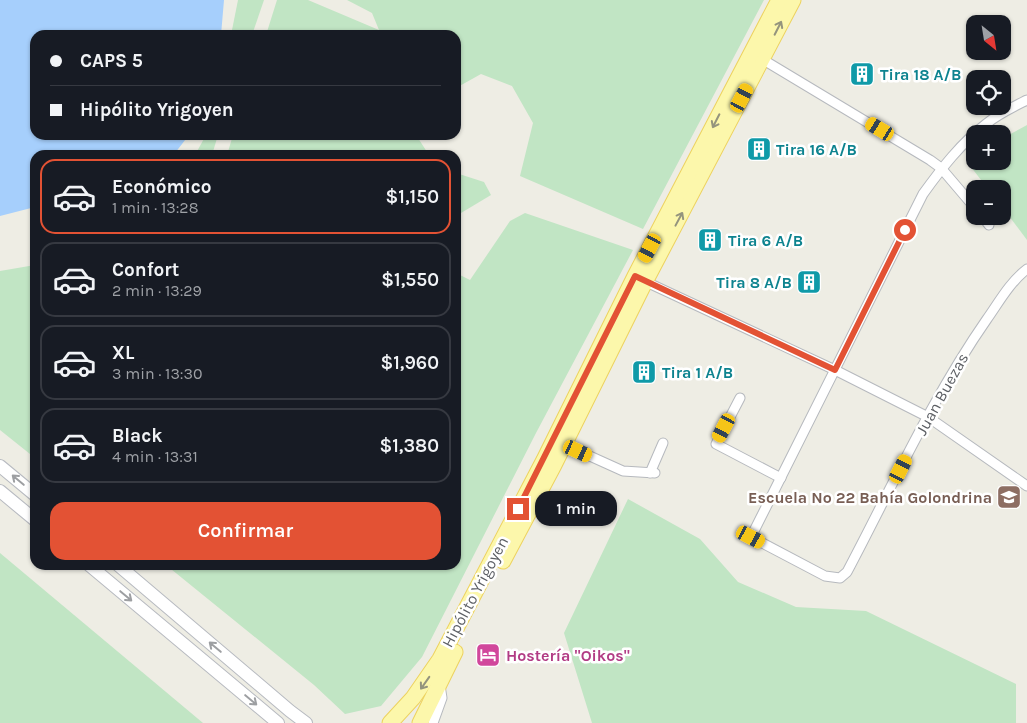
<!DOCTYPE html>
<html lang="es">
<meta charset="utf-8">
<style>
:root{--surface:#171b24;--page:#20242c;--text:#f1f3f6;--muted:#9ea1a6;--line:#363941;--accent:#e35234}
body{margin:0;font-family:Karla,sans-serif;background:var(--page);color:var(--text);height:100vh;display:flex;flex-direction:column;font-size:19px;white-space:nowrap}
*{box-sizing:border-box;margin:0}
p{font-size:16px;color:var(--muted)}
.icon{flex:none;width:28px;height:28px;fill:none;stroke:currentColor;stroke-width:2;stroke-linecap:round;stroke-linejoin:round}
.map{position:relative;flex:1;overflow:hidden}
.panel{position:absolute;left:30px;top:150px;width:431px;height:420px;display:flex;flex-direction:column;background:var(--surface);border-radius:15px;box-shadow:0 1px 4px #0004}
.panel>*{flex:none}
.guide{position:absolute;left:30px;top:30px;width:431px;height:110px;border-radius:15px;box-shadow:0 1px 4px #0004;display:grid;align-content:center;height:110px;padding:0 20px;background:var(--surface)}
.needle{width:32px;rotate:150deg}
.fabs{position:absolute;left:966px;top:15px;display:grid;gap:10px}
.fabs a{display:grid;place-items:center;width:45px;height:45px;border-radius:10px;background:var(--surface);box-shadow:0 1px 4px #0004;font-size:25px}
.end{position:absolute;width:22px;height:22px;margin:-11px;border:6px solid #e35234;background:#fff;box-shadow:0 0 0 2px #fff}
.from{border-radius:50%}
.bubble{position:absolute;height:35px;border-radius:15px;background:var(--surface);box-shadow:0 1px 4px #0004;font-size:16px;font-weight:600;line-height:35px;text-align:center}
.car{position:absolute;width:15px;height:30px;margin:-15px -8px;border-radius:6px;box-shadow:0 0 4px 1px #0007;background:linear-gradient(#f5c518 24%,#345 0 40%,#f5c518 0 76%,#345 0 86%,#f5c518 0)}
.guide b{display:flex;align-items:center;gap:18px;height:48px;font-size:19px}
.guide b+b{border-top:1px solid var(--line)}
.guide i{width:12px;height:12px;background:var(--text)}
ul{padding:9px 0 0;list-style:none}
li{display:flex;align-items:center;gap:15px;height:75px;margin:0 10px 8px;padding:0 10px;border:2px solid var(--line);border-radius:15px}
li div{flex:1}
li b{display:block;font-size:19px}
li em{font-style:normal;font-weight:600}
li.on{border-color:var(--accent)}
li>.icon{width:45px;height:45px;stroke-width:1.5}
.primary-button{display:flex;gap:10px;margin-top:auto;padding:10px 20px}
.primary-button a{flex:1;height:58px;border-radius:15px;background:var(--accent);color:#fff;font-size:20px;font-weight:600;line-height:58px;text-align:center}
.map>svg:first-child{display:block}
</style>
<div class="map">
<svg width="1027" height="723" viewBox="0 0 1027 723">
<rect width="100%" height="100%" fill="#eeede4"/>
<g fill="#c1e5c4">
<polygon points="238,0 264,0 252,35 231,35"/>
<polygon points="277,0 308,0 379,30 372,13 347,0 764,0 643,229 520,176 533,123 512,86 481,74 456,88 456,35 266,35"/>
<polygon points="1027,125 1027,240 1003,208 1002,189 988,189 971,167 976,161 1002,161 1003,138"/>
<polygon points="206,135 218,135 212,155 195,155"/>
<polygon points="233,135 420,135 418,138 429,155 227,155"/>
<polygon points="456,173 484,182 491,195 456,216"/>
<polygon points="525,213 633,250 536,433 422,657 381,706 345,714 314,685 166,565 456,565 456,273 470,280 510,221"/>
<polygon points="35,265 35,458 0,430 0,271"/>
<polygon points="628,499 700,539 738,582 796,607 866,611 1016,684 1016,723 592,723 564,633"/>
<polygon points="0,553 203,723 0,723"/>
</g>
<polygon fill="#a6cffc" points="0,0 224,0 221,35 35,35 35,135 189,135 175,153 172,155 35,155 35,207 0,216"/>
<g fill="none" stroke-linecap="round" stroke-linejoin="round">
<defs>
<g id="minor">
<polyline points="762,59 930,160 941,168 975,208"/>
<path d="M1027 100C1013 107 998 114 986 124 961 143 941 169 923 194L751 537 825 576 840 578 847 572C892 487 932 398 987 319 999 302 1010 282 1027 269"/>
<polyline points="982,216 989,225"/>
<polyline points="642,280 835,370 928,417 1027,486"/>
<polyline points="740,398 716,444 781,478"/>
<polyline points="561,443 623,471 655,473"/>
<polyline points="650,473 663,443"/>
<polyline points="433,723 442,698 440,685"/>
</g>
<g id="secondary">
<polyline points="0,466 35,495"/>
<polyline points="0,491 35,520"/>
<polyline points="89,565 278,723"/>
<polyline points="118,565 290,711 306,723"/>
</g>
<g id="primary">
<polyline points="503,561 554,465 645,282 793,0"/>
<polyline points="390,723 413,698 440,659 544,460 635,276 779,0"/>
<polyline points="420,723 455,652"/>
</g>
</defs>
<use href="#minor" stroke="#b6b9be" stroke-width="11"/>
<use href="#secondary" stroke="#b7bac0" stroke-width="14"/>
<use href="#primary" stroke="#edd25e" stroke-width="17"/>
<use href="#minor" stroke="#fff" stroke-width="9"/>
<use href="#secondary" stroke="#fff" stroke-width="12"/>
<use href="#primary" stroke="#fcf7ab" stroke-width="15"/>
</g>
<defs><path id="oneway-shaft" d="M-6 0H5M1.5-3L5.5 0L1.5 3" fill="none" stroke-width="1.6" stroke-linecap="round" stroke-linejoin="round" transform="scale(1.25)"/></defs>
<g stroke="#94947d">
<use href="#oneway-shaft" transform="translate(778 28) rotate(-63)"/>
<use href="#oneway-shaft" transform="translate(716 121) rotate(117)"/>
<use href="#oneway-shaft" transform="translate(679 219) rotate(-62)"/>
<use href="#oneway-shaft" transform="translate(425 683) rotate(125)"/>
</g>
<g stroke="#9d9fa2">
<use href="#oneway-shaft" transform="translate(18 480) rotate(-140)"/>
<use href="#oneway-shaft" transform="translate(126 596) rotate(40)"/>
<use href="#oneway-shaft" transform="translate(215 647) rotate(-140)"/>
<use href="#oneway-shaft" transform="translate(251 700) rotate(40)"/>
</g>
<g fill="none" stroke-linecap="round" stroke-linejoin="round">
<polyline stroke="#e35234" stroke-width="6" points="518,509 635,276 835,370 905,230"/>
</g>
<defs>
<symbol id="building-square" viewBox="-11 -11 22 22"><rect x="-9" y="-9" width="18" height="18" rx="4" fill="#0f9aa8" stroke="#fff"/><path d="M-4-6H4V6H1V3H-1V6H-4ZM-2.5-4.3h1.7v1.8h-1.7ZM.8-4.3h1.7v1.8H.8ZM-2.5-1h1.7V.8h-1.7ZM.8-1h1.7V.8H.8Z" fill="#fff"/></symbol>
<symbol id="school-square" viewBox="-11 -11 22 22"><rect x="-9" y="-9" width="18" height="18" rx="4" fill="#8d6e63" stroke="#fff"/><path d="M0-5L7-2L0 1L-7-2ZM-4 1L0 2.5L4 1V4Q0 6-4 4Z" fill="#fff"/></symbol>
<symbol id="hotel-square" viewBox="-11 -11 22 22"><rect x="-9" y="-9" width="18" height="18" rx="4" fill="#d1479c" stroke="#fff"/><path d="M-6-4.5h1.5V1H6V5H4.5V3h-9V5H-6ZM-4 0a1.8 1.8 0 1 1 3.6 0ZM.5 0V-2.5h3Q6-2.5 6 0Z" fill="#fff"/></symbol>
</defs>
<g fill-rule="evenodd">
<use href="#building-square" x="848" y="60" width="28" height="28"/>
<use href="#building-square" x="745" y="135" width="28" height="28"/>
<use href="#building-square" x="696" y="226" width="28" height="28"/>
<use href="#building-square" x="795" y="268" width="28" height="28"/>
<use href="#building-square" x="630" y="358" width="28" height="28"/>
<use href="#school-square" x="995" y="483" width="28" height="28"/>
<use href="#hotel-square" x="474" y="641" width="28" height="28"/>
</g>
<g text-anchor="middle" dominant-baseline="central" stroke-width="5" stroke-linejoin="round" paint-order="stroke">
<g font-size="16" font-weight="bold" fill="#0d838f" stroke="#fff" text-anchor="start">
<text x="880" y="74">Tira 18 A/B</text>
<text x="776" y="149">Tira 16 A/B</text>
<text x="728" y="240">Tira 6 A/B</text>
<text x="792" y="282" text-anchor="end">Tira 8 A/B</text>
<text x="662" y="372">Tira 1 A/B</text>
</g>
<g font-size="16" fill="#5c5f64" stroke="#fff">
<text transform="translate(942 394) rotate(-61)">Juan Buezas</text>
<text transform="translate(475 592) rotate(-62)">Hipólito Yrigoyen</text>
</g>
<g font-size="16" font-weight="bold" fill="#785e54" stroke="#fff" text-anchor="end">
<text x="992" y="497">Escuela Nº 22 Bahía Golondrina</text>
</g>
<g font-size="16" font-weight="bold" fill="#b23c85" stroke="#fff" text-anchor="start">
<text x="506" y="655">Hostería "Oikos"</text>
</g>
</g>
</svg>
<div class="fabs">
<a><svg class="needle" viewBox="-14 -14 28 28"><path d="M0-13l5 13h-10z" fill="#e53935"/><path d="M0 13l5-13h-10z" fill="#9ea1a6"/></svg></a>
<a><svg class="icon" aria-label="locate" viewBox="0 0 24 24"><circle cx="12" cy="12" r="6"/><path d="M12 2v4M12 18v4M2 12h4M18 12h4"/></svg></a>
<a>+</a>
<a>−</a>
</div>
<i class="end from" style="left:905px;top:230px"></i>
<i class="end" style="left:518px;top:509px"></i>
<div class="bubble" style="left:535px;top:491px;width:82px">1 min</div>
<i class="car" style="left:742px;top:98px;rotate:28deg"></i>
<i class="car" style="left:880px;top:129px;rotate:301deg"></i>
<i class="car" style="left:650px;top:248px;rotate:208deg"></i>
<i class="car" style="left:724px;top:428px;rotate:208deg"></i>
<i class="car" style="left:578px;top:451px;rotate:115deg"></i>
<i class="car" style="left:901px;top:469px;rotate:27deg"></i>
<i class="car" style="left:751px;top:537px;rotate:118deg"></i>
<div class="guide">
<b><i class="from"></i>CAPS 5</b>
<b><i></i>Hipólito Yrigoyen</b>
</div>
<section class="panel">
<ul>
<li class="on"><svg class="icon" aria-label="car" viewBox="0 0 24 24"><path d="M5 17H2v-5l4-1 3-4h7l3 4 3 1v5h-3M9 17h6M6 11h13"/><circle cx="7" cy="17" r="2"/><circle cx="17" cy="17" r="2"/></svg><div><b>Económico</b><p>1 min · 13:28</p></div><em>$1,150</em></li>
<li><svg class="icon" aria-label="car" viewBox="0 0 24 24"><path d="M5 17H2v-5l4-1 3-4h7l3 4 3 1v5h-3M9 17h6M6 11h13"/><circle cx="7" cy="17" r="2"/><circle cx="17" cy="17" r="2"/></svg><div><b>Confort</b><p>2 min · 13:29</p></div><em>$1,550</em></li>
<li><svg class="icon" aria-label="car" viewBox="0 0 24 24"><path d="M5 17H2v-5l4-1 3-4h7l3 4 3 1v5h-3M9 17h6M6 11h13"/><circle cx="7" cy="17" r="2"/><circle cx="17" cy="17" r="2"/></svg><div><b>XL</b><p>3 min · 13:30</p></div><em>$1,960</em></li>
<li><svg class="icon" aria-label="car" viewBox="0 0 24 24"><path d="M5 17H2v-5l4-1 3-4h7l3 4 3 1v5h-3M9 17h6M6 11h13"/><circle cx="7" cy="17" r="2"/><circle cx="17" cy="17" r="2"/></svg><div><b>Black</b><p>4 min · 13:31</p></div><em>$1,380</em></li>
</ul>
<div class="primary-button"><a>Confirmar</a></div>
</section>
</div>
